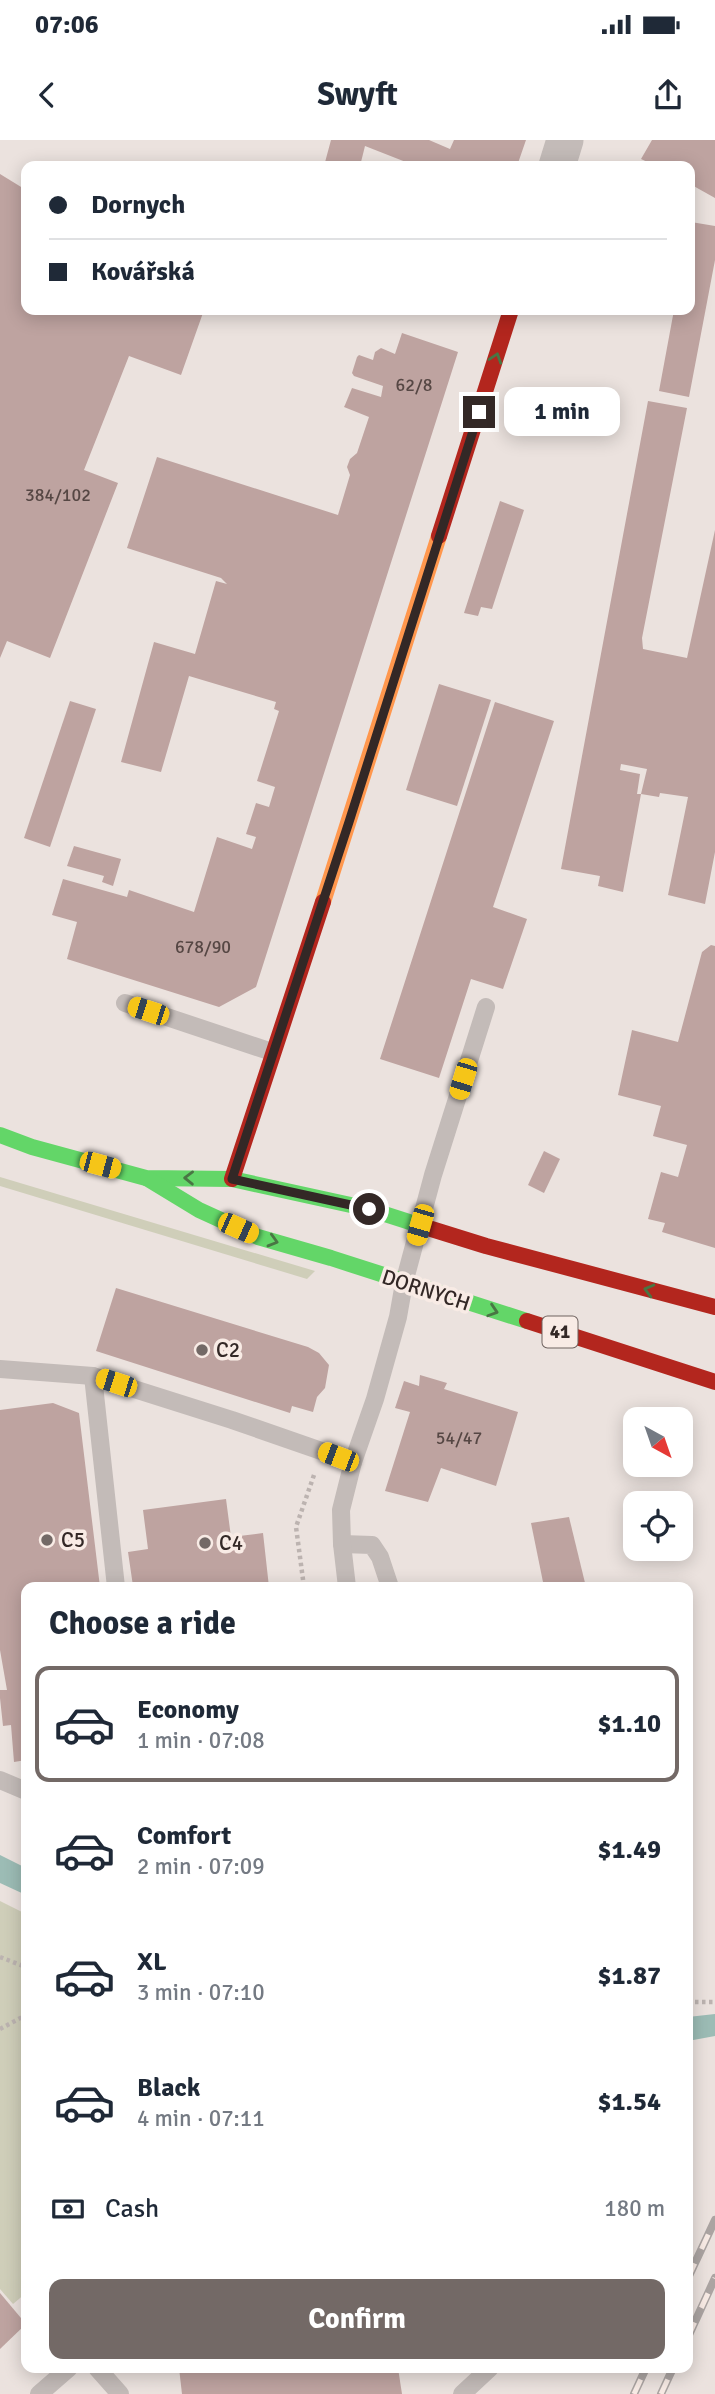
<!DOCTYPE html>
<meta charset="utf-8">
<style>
:root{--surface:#fff;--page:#f6f6f7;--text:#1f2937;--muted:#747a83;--line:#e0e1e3;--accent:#736966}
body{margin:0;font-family:Signika,sans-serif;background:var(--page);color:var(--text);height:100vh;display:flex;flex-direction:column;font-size:26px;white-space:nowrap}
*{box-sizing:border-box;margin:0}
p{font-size:23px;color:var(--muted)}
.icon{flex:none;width:38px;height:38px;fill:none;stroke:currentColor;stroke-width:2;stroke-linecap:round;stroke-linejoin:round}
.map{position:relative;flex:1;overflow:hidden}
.sheet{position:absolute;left:21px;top:1442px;width:672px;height:791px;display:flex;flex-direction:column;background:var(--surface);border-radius:14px;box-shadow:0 4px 18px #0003}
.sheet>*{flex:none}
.guide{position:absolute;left:21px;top:21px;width:674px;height:154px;border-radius:14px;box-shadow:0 4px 18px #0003;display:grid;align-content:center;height:154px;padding:0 28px;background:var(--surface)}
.needle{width:46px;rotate:140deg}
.buttons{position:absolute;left:623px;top:1267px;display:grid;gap:14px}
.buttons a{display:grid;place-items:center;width:70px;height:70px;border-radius:14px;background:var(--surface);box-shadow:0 4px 18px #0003;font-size:35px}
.end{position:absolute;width:32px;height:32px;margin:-16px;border:9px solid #332826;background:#fff;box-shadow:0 0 0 4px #fff}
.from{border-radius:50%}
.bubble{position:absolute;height:49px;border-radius:14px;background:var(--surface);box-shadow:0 4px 18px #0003;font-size:23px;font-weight:700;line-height:49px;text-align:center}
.car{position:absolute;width:21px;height:42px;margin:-21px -10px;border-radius:9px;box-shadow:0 0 5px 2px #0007;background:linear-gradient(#f5c518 24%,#345 0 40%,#f5c518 0 76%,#345 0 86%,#f5c518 0)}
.guide b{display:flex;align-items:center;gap:24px;height:66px;font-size:26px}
.guide b+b{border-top:2px solid var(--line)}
.guide i{width:18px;height:18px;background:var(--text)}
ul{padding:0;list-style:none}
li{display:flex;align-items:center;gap:21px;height:116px;margin:0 14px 10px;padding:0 14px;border:4px solid transparent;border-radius:14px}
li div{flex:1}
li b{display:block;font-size:26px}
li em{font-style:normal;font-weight:700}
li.current{border-color:var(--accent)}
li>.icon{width:63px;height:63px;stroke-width:1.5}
h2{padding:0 28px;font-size:32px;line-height:84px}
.pay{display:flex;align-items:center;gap:18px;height:77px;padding:0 28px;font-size:26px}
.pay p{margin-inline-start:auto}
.primary-button{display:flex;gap:14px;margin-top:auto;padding:14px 28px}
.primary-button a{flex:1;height:80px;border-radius:14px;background:var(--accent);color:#fff;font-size:28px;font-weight:700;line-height:80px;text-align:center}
.status{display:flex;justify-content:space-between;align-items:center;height:49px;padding:0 35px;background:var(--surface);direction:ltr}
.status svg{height:19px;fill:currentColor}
header{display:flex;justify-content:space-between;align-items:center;height:91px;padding:0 28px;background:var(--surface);font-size:32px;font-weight:700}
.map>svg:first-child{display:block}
</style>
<div class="status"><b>07:06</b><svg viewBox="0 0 49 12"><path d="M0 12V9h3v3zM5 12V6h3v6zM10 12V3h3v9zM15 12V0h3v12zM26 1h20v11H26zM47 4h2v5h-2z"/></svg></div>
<header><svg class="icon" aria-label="back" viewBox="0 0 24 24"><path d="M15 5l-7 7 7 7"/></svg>Swyft<svg class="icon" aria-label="share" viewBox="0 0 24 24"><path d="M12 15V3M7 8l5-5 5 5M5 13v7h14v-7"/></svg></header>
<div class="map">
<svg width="715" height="2254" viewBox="0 0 715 2254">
<rect width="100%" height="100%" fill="#ebe2de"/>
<g fill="#cfceb9">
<polygon points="0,1037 315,1131 307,1139 0,1046"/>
<polygon points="0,1761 26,1774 26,2153 13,2164 0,2149"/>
</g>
<g fill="#9cbcb5">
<polygon points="0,1715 26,1728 26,1755 0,1743"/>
<polygon points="715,1874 715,1896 688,1901 688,1877"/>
</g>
<g fill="#bea3a0" fill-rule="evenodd">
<polygon points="331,0 429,0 450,9 454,0 526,0 517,26 416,26 365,6 360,26 324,26"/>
<polygon points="652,0 715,0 715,58 690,44 690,26 656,26 641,19"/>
<polygon points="0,34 26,50 26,170 204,170 181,235 129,216 84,330 118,343 50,518 7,501 0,518"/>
<polygon points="691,82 715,86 715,120 689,257 659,251 674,170 690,170"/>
<polygon points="402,193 458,212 256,847 219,867 67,819 77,782 52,775 63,739 127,757 129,750 194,772 217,697 252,709 256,697 246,694 256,663 269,667 275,647 257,641 279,571 274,569 276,562 189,536 161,632 121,622 154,502 195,514 216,441 227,444 221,438 127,408 157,317 338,375 350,335 347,327 350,319 357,313 369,277 344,267 345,265 352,248 381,257 383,246 354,236 352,233 357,217 359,215 373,220 375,212 381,208 395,214"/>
<path d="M648 261 687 268 642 498 643 509 687 518 715 390V712L705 764 668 755 688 657 660 653 659 657 641 654 623 752 598 746 600 736 561 729ZM621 624 647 629 641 654H637L640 634 620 630Z"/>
<polygon points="500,361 524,370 492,469 481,467 478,476 464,473"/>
<polygon points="439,544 491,560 457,666 406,650"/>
<polygon points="70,561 96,569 50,707 24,698"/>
<polygon points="495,562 554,581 493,767 527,779 503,849 471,839 439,938 380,919"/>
<polygon points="74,706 121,719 113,746 102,742 104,736 67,726"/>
<polygon points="711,805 715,806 715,1108 662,1092 665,1083 648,1079 661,1032 678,1037 687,1005 653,996 661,966 618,955 632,890 678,902 702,812"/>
<polygon points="544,1011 560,1019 544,1053 528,1045"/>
<polygon points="116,1148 308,1207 319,1213 329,1225 325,1248 317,1257 313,1272 292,1266 290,1273 96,1211"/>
<polygon points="420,1235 447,1243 444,1249 518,1272 496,1346 441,1328 428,1362 385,1351 410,1272 395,1268 404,1241 419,1246"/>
<polygon points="53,1263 79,1273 100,1447 26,1447 26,1620 14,1622 11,1585 3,1586 0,1558 0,1550 7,1550 0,1510 0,1270"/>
<polygon points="226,1359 231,1397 263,1393 269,1447 133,1446 128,1412 148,1409 143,1370"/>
<polygon points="569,1377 586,1447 544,1447 531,1383"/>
<polygon points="0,2153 26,2184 0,2209"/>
<polygon points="179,2228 398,2228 402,2254 182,2254"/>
</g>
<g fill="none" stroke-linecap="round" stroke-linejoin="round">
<g stroke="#bcb3b0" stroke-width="4.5" stroke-dasharray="3.5 3.5" stroke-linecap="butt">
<polyline points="304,1447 296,1387 314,1335"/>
<polyline points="0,1817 26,1827"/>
<polyline points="688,1862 715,1862"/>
<polyline points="0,1889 26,1875"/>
</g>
<g stroke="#c3bbb8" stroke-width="18">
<polyline points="125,863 272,912"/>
<polyline points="0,1229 93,1236 232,1280 353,1322"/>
<polyline points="93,1236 116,1447"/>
<polyline points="342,1404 372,1405 380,1417 390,1447"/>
<polyline points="347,1447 342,1404 341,1370 353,1322 375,1259 398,1177 404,1143 433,1035 486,867"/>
<polyline points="0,1640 26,1651"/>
<polyline points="97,2228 120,2254"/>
<polyline points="39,2254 69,2228"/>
<polyline points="462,2254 490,2228"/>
</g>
<polyline stroke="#c3bbb8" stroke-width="37" points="557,26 565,0"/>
<g stroke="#63d668" stroke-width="16">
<polyline points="0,995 32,1007 146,1038 232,1039 369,1069 425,1087"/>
<polyline points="148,1039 199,1070 258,1097 331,1118 527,1181"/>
</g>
<polyline stroke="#ff974d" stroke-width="16" points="323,762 439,396"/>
<g stroke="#b3261e" stroke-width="16">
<polyline points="439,396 511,170"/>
<polyline points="232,1039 323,762"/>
<polyline points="425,1087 486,1106 715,1167"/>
<polyline points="527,1181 715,1242"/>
</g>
<defs>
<g id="rail">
<polyline points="688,2138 715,2080"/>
<polyline points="688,2197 715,2138"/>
<polyline points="634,2254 646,2228"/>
<polyline points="661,2254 673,2228"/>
</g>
</defs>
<use href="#rail" stroke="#aba4a2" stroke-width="8"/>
<use href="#rail" stroke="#f8ebe5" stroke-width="5" stroke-dasharray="16" stroke-linecap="butt"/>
</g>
<defs><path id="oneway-chevron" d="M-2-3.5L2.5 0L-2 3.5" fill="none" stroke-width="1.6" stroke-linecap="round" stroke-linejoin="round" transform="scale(1.75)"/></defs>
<g stroke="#497644">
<use href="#oneway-chevron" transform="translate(496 218) rotate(-72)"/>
<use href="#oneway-chevron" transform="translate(189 1038) rotate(-179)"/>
<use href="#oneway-chevron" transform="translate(273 1101) rotate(16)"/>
<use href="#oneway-chevron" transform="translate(649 1150) rotate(-165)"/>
<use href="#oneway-chevron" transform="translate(493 1171) rotate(18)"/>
</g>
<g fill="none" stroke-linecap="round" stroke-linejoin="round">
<polyline stroke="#332826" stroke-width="9" points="369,1069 232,1039 349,682 479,272"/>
</g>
<g fill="#736966" stroke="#f8ebe5" stroke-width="2.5">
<circle cx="202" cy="1210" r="7"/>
<circle cx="47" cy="1400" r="7"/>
<circle cx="205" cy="1403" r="7"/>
</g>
<g text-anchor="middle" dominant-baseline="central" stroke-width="7" stroke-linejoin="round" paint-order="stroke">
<g font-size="18" fill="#564744">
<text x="414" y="245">62/8</text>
<text x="58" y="355">384/102</text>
<text x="203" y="807">678/90</text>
<text x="459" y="1298">54/47</text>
</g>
<rect fill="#f8ebe5" stroke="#6e625f" stroke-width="2" x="542.5" y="1176.5" width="35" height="31" rx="5"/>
<g font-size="19" font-weight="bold" fill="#332826">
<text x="560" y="1192">41</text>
</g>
<g font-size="21" fill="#332826" stroke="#f8ebe5">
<text transform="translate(426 1150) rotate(18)">DORNYCH</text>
</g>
<g font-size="21" fill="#332826" stroke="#f8ebe5" text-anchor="start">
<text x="216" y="1210">C2</text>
<text x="61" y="1400">C5</text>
<text x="219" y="1403">C4</text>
</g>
</g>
</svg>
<div class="buttons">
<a><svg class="needle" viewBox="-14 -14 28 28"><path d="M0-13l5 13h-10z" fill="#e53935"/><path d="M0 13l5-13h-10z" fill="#747a83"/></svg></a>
<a><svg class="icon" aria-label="locate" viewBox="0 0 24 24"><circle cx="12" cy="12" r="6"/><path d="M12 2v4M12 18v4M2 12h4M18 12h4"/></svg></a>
</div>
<i class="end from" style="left:369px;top:1069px"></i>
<i class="end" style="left:479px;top:272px"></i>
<div class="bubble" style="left:504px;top:247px;width:116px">1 min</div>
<i class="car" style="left:148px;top:871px;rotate:288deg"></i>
<i class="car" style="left:463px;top:939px;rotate:197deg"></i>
<i class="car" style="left:100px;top:1025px;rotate:105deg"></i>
<i class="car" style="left:420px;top:1085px;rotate:196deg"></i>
<i class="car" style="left:238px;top:1088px;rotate:114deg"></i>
<i class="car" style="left:116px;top:1243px;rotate:288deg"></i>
<i class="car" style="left:338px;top:1317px;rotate:291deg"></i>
<div class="guide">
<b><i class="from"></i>Dornych</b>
<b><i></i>Kovářská</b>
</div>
<section class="sheet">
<h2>Choose a ride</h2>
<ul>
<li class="current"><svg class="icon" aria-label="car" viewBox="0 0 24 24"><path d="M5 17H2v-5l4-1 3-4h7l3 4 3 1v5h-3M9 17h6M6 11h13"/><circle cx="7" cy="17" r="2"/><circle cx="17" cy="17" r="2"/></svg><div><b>Economy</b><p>1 min · 07:08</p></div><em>$1.10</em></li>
<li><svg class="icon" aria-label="car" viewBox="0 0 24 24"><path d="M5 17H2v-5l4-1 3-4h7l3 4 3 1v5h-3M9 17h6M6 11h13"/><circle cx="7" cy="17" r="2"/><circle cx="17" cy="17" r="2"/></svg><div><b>Comfort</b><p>2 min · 07:09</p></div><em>$1.49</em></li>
<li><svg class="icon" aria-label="car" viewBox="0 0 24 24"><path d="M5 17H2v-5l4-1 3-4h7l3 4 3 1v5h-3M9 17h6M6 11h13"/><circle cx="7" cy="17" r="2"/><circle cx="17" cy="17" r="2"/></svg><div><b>XL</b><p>3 min · 07:10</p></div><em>$1.87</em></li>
<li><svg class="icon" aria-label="car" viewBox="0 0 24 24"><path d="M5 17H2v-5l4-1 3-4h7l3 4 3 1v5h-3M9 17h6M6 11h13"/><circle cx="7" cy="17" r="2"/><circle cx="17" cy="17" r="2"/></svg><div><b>Black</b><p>4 min · 07:11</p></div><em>$1.54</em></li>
</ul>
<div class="pay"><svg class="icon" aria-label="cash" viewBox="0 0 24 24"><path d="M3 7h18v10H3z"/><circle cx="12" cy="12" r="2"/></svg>Cash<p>180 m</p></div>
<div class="primary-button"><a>Confirm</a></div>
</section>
</div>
